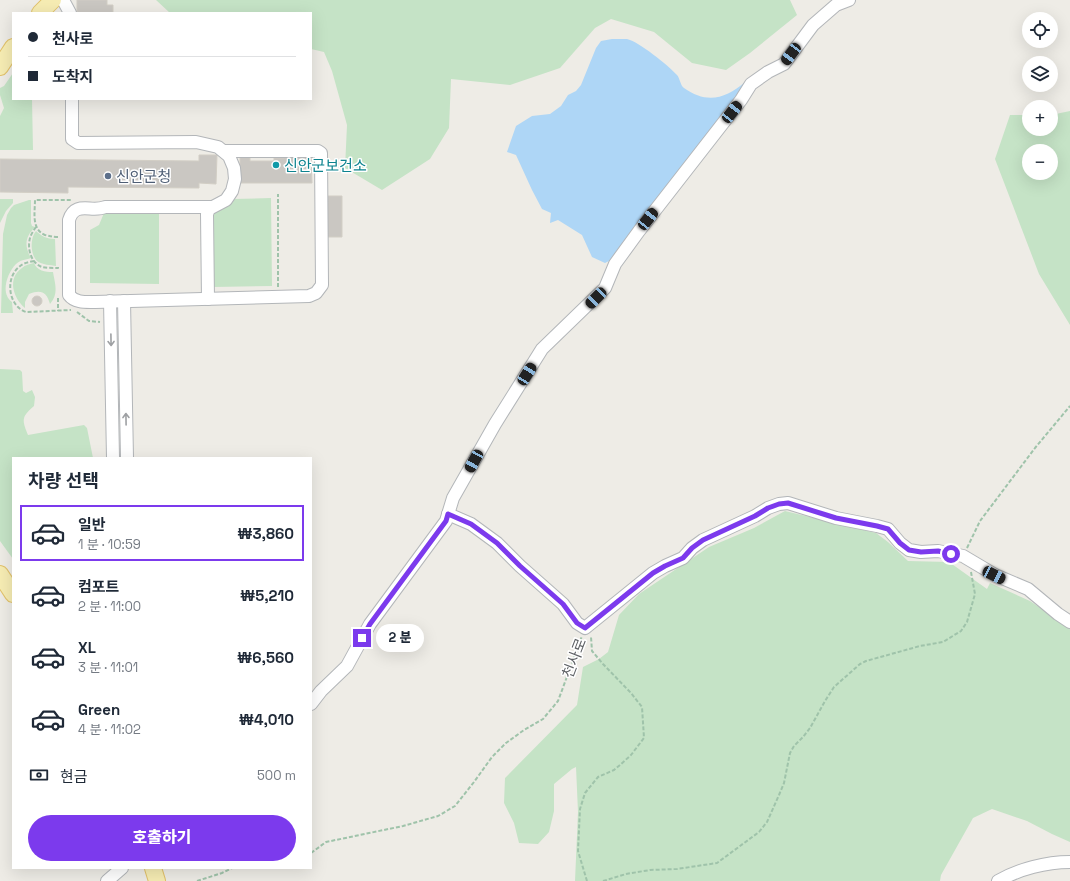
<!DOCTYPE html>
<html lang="ko">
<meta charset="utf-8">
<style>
:root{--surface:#fff;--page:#f6f6f7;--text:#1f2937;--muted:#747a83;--line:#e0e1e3;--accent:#7c3aed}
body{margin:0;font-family:"Space Grotesk","Noto Sans KR",sans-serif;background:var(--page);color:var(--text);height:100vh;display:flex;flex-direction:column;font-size:15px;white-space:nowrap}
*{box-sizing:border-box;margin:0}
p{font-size:13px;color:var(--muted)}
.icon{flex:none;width:22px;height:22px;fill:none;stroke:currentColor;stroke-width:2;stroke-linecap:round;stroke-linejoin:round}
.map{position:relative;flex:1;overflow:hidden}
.details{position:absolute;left:12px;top:457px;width:300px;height:412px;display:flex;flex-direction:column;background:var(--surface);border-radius:0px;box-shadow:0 4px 16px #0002}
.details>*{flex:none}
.top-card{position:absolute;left:12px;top:12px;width:300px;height:88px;border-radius:0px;box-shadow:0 4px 16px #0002;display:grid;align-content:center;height:88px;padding:0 16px;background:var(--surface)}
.fabs{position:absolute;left:1022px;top:12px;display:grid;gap:8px}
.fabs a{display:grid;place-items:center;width:36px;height:36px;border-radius:50%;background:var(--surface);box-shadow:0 4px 16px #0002;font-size:20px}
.end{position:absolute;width:18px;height:18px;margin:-9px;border:5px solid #7c3aed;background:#fff;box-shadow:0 0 0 2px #fff}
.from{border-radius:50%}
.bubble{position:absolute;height:28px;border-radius:14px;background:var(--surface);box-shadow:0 4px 16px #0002;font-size:13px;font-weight:800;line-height:28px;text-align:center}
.car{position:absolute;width:12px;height:24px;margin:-12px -6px;border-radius:5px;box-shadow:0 0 3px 1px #0007;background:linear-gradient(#222 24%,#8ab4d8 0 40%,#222 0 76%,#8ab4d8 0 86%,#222 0)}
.top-card b{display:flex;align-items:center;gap:14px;height:38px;font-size:15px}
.top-card b+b{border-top:1px solid var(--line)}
.top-card i{width:10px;height:10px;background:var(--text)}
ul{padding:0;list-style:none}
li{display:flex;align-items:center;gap:12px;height:56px;margin:0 8px 6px;padding:0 8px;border:2px solid transparent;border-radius:0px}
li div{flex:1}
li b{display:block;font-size:15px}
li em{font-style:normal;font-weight:800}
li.on{border-color:var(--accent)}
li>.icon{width:36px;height:36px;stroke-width:1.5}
h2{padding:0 16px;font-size:18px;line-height:48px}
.pay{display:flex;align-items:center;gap:10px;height:44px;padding:0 16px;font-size:15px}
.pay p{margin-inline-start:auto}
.action{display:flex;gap:8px;margin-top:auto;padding:8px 16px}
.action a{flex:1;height:46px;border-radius:24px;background:var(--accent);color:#fff;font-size:16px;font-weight:800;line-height:46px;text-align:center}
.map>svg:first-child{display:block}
</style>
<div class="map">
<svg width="1070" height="881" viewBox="0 0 1070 881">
<rect width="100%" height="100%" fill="#eeece6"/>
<g fill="#c5e3c6" fill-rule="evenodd">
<polygon points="156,0 790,0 797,15 750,53 726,70 692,63 654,32 611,19 595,28 560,68 510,85 451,79 449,128 430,159 382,190 345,168 347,125 332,71 324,52 311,49 311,13 170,13"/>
<polygon points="13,73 13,99 32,99 33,150 0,150 0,116 4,108 0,95 0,88 4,86"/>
<path d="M1070 111V325L1039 274 995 159 1010 115H1029V129H1051V115ZM1029 151H1051V173H1029Z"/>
<polygon points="271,198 272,286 213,287 212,214 233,199"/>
<polygon points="0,199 13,199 13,203 6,211 0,223"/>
<path d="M29 200H31V223L32 226 35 227C25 237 24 246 31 258 25 260 20 260 16 264 7 273 0 294 12 302L13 313H1L3 234 7 215 11 208 14 205Z"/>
<polygon points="104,213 159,214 159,284 90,283 90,230 99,225"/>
<path d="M36 231C41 236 47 239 55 239L56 266C51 265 42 265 37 261 30 254 30 238 36 231Z"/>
<path d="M34 263C37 271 45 272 53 272 55 284 59 294 50 304 47 292 41 289 29 294L25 302V308C13 298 7 278 22 268 25 265 30 264 34 263Z"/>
<path d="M0 369 20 370 22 372 23 391 26 393 32 390 35 397 34 406C21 417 22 420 28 435L84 425 87 428 93 458H13V559L0 541Z"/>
<polygon points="785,511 876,533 888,542 908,561 949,562 987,589 990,583 1030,601 1070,628 1070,842 1052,834 1027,821 992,809 973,818 941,875 940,881 575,881 578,812 576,767 572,769 554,784 554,811 549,832 538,844 519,843 514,823 504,803 505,778 577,705 583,667 599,659 608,652 619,615 639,594 709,547 754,528"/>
</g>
<path fill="#aed6f6" d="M612 39C616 39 622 39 627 39 638 41 669 66 677 75 680 78 680 85 684 88 706 104 726 99 745 82L737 97 613 259 605 263 592 257 582 235 558 220 550 223 551 213 542 209 532 190 516 155 507 152 516 126 532 116 550 114 561 106 568 95 576 91 581 85 596 48 601 41Z"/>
<g fill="#cac7c2" stroke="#d2cec5">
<polygon points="77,0 107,0 107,5 113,5 113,13 77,13"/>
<polygon points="240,152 250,152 250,161 274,161 274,158 284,158 284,155 311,155 312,183 240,183"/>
<polygon points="199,155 217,155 216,184 199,183 199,188 68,187 68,193 0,192 0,159 199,161"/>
<polygon points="326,196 342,196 342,237 327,237"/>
<circle cx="37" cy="301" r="5"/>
</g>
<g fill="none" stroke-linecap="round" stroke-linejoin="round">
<defs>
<g id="minor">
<polyline points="63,0 70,13"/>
<polyline points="72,99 72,139 78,143 196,142 218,147 229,156 234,168 235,179 232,191 226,200 209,209 207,214 208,299"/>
<path d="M211 207H105C92 213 75 200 69 220V295C75 303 86 302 95 302L309 296 316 293 322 285 321 153 318 151H224"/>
<polyline points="110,301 113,458"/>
<polyline points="124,301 127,458"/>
<polyline points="448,514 471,524 497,543 520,566 563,604 577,623 585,628 653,573 665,566 683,558 692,548 703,540 755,516 768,508 779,504 788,503 836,518 877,526 888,529 900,543 909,550 921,552 938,551 963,556 995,575 1028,589 1058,614 1070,622"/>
<polyline points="311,704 321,691 347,666 370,624 446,521 453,498 495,424 542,349 605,288 615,264 639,231 741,100 751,84 768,72 784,64 813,25 836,5 849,0"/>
<polyline points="107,881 122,868"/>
<path d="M998 881C1019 869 1046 862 1070 862"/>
</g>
<g id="major">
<polyline points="40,13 53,0"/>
<polyline points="0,67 13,47"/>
<polyline points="0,574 13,594"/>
<polyline points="153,868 157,881"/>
</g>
</defs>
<use href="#minor" stroke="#b3b6b9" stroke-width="14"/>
<use href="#major" stroke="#e2c26b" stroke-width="18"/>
<g stroke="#9fc3aa" stroke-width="2" stroke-dasharray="4 2" stroke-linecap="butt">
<path d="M36 227C34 230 31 234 30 238 27 249 31 263 42 267 47 268 53 268 58 268V267"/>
<path d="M58 237C53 237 50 236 45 235 31 229 35 212 35 200H72"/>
<path d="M34 261C29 262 23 263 19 267 5 278 8 306 26 312L71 310"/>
<polyline points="278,287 278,194"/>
<polyline points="58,298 58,311"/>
<polyline points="77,312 89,321 100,322"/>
<polyline points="967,548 980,521 1035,448 1070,406"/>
<polyline points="311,853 326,842 403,826 438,816 455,806 474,782 492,757 506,743 524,730 543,719 558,701 582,636"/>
<polyline points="197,881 222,873 232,868"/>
<polyline points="587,881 578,851 580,809 585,793 598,777 614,770 620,765 631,755 644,738 642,707 631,693 603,664 592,651 591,637"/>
<polyline points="603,881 626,874 650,870 677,869 717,863 759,832 767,822 779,795 784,783 790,753 794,746 803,737 810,728 825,701 834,687 860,664 866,661 920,646 943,642 961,631 967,622 975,594 971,572"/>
</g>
<use href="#minor" stroke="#fff" stroke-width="12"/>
<use href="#major" stroke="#f6ecb3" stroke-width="16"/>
</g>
<defs><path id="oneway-shaft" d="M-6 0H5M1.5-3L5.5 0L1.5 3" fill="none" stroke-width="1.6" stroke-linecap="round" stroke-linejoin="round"/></defs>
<g stroke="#9ea0a3">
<use href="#oneway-shaft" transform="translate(111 340) rotate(89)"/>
<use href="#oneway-shaft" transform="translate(126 419) rotate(-91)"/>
</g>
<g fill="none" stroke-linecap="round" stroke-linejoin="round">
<polyline stroke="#7c3aed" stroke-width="5" points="362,638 370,624 446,521 448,514 471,524 497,543 520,566 563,604 577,623 585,628 653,573 665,566 683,558 692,548 703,540 755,516 768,508 779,504 788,503 836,518 877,526 888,529 900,543 909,550 921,552 938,551 951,554"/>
</g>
<circle fill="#0f9aa8" stroke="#fff" stroke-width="1.5" cx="276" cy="165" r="4"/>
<circle fill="#5c6f8a" stroke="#fff" stroke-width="1.5" cx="108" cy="176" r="4"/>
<g text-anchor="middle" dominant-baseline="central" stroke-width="3" stroke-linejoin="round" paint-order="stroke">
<g font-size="15" fill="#0d838f" stroke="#fff" text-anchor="start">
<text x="284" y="165">신안군보건소</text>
</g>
<g font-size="15" fill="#4e5e75" stroke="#fff" text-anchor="start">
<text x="116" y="176">신안군청</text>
</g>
<g font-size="15" fill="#5e6165" stroke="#fff">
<text transform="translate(574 658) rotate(-69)">천사로</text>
</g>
</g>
</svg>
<div class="fabs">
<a><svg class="icon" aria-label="locate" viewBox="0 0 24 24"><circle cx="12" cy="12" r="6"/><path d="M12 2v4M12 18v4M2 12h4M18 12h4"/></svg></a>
<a><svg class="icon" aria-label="layers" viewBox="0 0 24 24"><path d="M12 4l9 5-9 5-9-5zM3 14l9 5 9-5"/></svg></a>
<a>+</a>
<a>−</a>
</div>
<i class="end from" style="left:951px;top:554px"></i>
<i class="end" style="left:362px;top:638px"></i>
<div class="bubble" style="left:376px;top:624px;width:48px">2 분</div>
<i class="car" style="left:791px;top:54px;rotate:217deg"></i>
<i class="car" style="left:732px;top:112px;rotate:38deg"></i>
<i class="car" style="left:648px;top:219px;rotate:38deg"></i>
<i class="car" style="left:596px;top:298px;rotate:225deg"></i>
<i class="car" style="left:527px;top:374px;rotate:32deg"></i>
<i class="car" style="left:474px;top:461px;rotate:209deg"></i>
<i class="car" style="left:994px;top:575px;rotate:116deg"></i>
<div class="top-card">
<b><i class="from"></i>천사로</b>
<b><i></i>도착지</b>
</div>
<section class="details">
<h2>차량 선택</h2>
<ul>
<li class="on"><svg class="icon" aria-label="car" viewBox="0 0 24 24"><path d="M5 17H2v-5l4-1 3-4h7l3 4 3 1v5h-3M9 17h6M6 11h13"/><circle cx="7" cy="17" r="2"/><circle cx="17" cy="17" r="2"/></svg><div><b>일반</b><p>1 분 · 10:59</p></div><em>₩3,860</em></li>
<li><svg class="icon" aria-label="car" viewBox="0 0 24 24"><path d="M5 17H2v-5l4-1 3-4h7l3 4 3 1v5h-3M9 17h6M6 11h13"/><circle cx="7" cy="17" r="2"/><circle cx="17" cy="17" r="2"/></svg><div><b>컴포트</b><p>2 분 · 11:00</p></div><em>₩5,210</em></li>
<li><svg class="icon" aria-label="car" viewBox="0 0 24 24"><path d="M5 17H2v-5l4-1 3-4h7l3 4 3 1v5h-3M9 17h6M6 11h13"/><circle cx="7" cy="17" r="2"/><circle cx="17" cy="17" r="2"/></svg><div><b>XL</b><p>3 분 · 11:01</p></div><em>₩6,560</em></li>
<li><svg class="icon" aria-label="car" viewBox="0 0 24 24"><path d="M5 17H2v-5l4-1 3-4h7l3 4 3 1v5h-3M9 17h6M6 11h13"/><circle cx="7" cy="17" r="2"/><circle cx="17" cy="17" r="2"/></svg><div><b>Green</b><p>4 분 · 11:02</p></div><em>₩4,010</em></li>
</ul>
<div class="pay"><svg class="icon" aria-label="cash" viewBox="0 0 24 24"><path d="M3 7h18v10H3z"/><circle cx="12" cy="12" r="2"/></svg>현금<p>500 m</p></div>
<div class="action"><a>호출하기</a></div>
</section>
</div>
